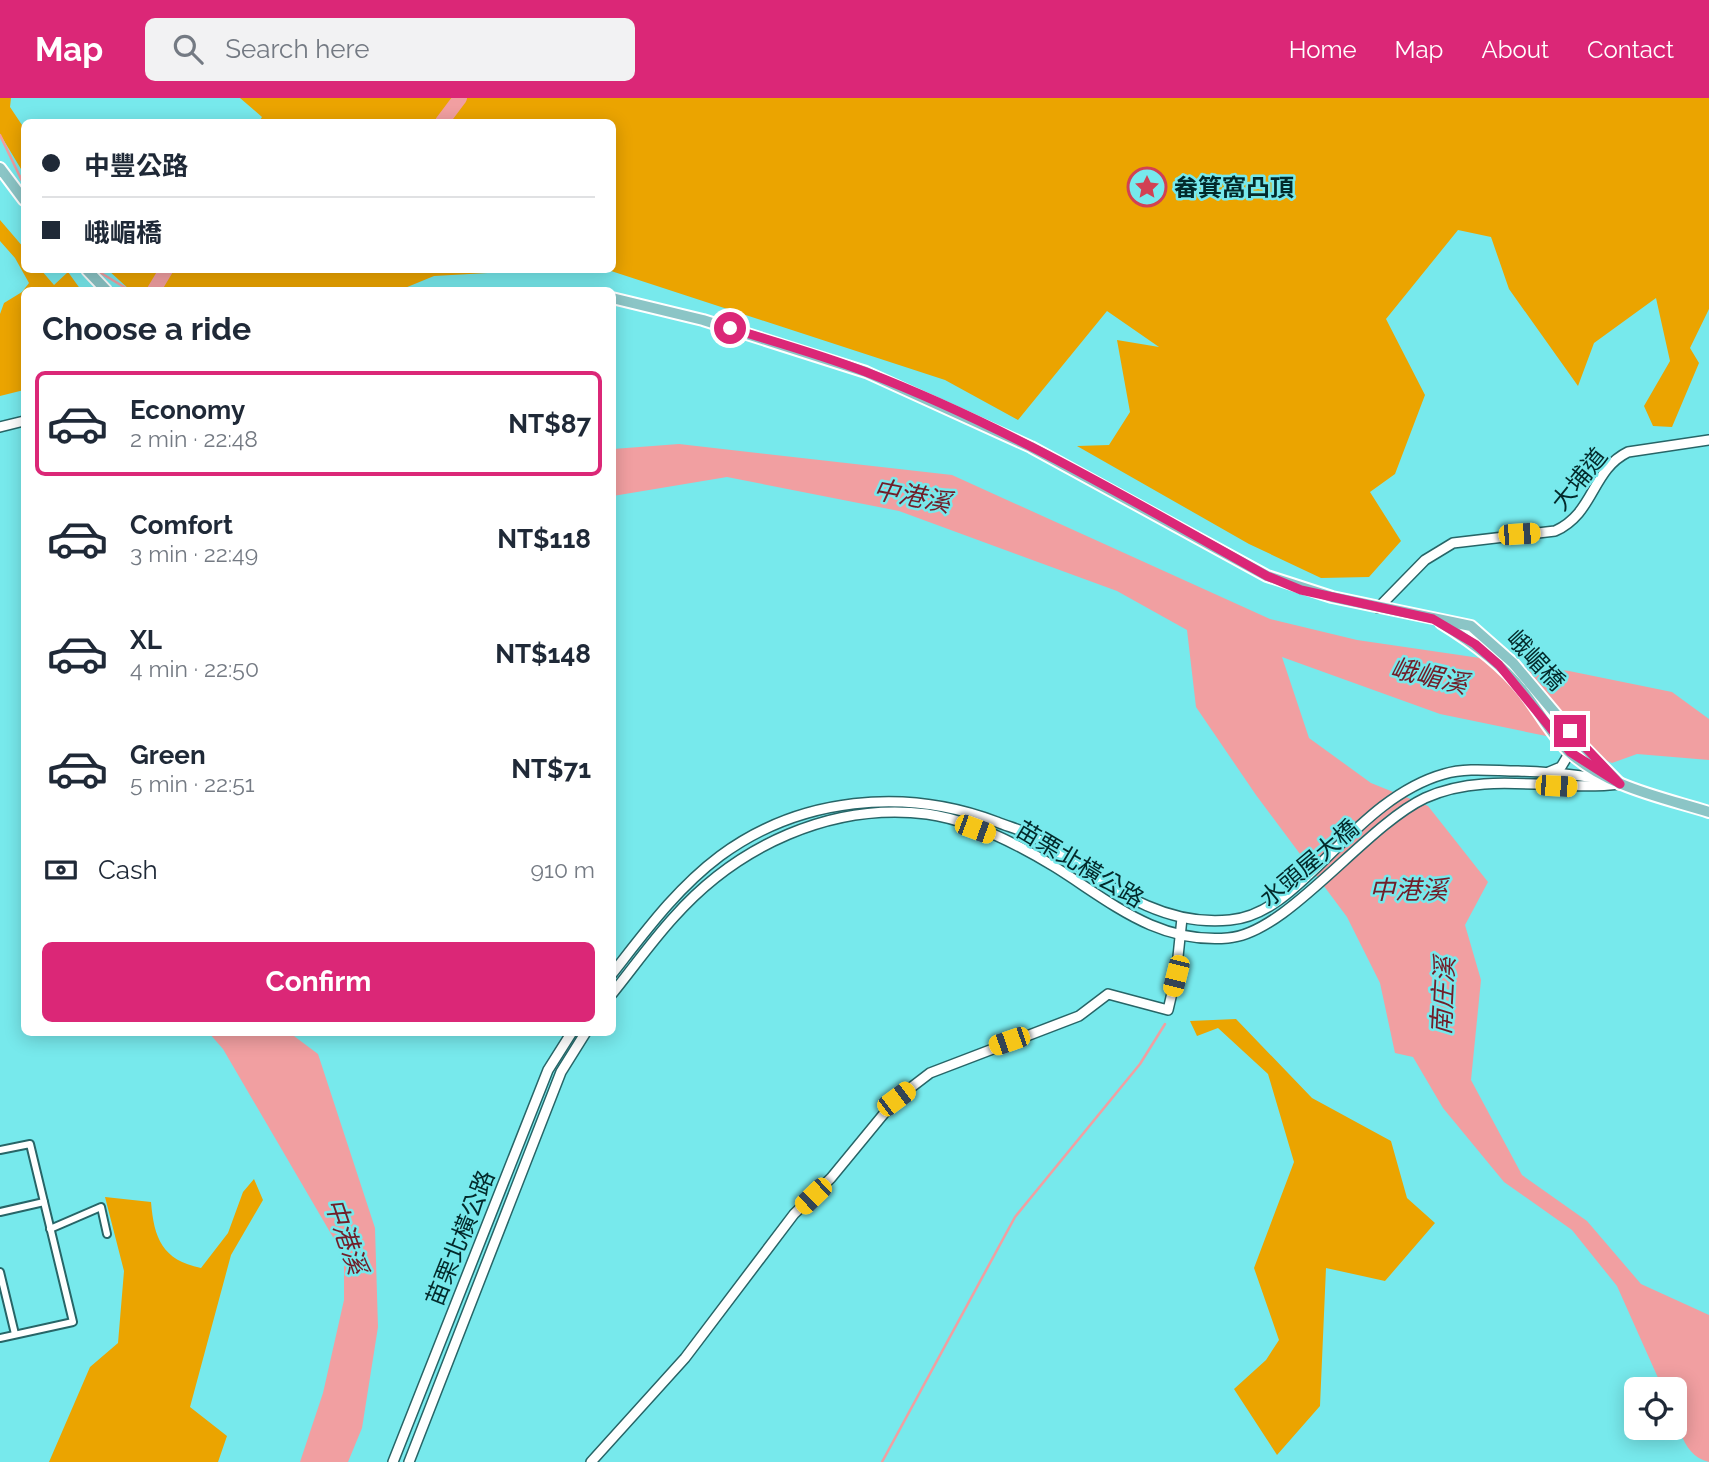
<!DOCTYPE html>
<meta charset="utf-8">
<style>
:root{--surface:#fff;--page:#f2f2f3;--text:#1f2937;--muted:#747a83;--line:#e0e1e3;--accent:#db2777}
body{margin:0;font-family:Raleway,"Noto Sans TC",sans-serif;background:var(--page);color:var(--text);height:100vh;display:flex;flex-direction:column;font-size:26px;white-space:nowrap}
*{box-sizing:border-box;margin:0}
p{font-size:23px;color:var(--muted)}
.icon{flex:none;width:38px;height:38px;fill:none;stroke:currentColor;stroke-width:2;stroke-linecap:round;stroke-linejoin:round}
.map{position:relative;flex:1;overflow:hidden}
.panel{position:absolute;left:21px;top:189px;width:595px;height:749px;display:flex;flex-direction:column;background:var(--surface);border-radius:10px;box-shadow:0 4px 18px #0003}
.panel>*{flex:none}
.top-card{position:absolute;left:21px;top:21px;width:595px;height:154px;border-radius:10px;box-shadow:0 4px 18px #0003;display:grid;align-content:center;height:154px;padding:0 21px;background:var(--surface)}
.tools{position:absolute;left:1624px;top:1279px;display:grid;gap:14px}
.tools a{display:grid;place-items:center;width:63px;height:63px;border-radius:10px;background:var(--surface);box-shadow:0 4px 18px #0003;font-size:35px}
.end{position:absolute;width:32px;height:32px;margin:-16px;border:9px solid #db2777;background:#fff;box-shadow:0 0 0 4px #fff}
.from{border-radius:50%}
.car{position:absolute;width:21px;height:42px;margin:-21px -10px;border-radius:9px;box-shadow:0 0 5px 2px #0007;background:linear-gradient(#f5c518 24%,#345 0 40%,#f5c518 0 76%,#345 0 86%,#f5c518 0)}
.top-card b{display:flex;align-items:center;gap:24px;height:66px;font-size:26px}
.top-card b+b{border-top:2px solid var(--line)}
.top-card i{width:18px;height:18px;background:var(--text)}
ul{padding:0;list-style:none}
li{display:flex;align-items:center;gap:21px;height:105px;margin:0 14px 10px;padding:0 7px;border:4px solid transparent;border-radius:10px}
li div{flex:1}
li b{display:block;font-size:26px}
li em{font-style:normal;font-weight:700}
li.on{border-color:var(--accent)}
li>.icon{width:63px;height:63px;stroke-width:1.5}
h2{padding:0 21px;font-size:32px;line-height:84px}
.pay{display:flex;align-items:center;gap:18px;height:77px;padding:0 21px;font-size:26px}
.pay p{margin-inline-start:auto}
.action{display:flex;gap:14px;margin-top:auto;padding:14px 21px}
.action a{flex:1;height:80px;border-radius:10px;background:var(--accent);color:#fff;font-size:28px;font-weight:700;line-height:80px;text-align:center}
header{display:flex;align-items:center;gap:42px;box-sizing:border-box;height:98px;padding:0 35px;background:var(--accent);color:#fff}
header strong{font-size:33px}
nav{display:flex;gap:38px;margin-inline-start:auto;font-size:24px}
.search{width:490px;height:63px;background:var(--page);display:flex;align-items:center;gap:18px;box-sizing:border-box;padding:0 24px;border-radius:10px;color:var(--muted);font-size:26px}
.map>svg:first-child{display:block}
</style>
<header>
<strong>Map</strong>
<div class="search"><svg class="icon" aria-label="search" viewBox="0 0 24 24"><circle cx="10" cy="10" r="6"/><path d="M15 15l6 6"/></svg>Search here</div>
<nav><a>Home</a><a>Map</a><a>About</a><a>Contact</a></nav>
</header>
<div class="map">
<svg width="1709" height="1364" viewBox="0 0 1709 1364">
<rect width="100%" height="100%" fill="#77e9ec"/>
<g fill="#eba400">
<polygon points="0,0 11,0 10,9 24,30 24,76 0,36"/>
<polygon points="240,0 1709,0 1709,211 1690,250 1699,265 1672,329 1653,328 1644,308 1670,263 1656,200 1594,245 1578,288 1509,191 1491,139 1458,132 1386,221 1425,297 1395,376 1370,394 1401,443 1369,479 1321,480 1249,446 1077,348 1109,347 1130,314 1117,242 1159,249 1107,213 1018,322 945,282 608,172 612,172 612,24 259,24 262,19"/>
<polygon points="0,122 24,150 24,172 41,172 54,187 68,174 81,192 24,192 24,292 0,298 0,216 4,205 22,194 29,185 15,160 0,143"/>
<polygon points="108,172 544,172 434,178 400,192 130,192"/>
<polygon points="1236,921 1312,1000 1391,1043 1407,1100 1435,1125 1385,1183 1326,1170 1320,1308 1277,1357 1234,1291 1266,1262 1279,1242 1254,1170 1294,1064 1268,976 1218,930 1197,938 1190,923"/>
<path d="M254 1081 263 1102 231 1157 190 1309 227 1338 218 1364H49L90 1269 118 1245 124 1173 105 1099 151 1104C154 1140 162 1162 201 1170L228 1135 243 1094Z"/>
</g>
<g fill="#f19fa1">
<path d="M679 346 952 377 1270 521 1357 542 1569 573 1672 594 1709 621V662L1637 656 1612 665 1551 639 1440 616 1282 559 1309 640 1371 685 1428 708 1488 784 1465 827 1481 882 1471 982 1522 1077 1587 1123 1641 1186 1709 1217V1364C1679 1357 1675 1317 1675 1292L1663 1291 1617 1188 1572 1132 1504 1084 1443 1010 1413 959 1395 955 1380 885 1347 819 1256 697 1196 609 1187 532 1117 493 899 413 727 379 613 398V351Z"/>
<polygon points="209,935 290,935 318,956 375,1130 378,1229 362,1330 348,1364 300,1364 323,1295 344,1202 344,1158 223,951"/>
</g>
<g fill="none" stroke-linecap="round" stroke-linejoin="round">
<g stroke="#f19fa1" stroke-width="2.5">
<polyline points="0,37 24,87"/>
<polyline points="96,172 129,192"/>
<polyline points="882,1364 1015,1119 1140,966 1165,926"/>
</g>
<g stroke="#f19fa1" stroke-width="14">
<polyline points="442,24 460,0"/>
<polyline points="154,192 166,172"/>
</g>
<defs>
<g id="street">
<polyline points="0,1052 30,1046 73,1224 0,1240"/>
<polyline points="0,1114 44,1104"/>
<polyline points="50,1131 101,1109 107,1136"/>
<polyline points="0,1174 15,1236"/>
</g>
<g id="secondary">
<polyline points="0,329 24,323"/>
<path d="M1378 510 1425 462 1453 445 1555 433C1595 415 1591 372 1628 354L1709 342"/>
<polyline points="1549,674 1561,669 1570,654"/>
<path d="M612 876C645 834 676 791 720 758 800 699 905 689 997 724 1009 729 1023 732 1034 739 1096 776 1152 830 1230 822 1266 819 1295 790 1320 766 1356 731 1394 690 1444 676 1467 669 1495 673 1518 673 1549 674 1579 676 1609 683"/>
<path d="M612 896C633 870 652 843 674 819 737 748 831 704 927 716 970 722 1019 747 1055 769 1111 804 1157 846 1228 840 1287 836 1364 729 1425 700 1486 672 1555 694 1620 686"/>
<polyline points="393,1364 548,972 572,934"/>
<polyline points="409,1364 561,974 586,934"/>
<polyline points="591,1364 685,1260 794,1116 831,1080 896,1001 930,975 1079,918 1108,896 1168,912 1176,878 1182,820"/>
</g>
<g id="primary">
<polyline points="0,70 24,102"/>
<polyline points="87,172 106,192"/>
<polyline points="612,200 703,222 866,274 1031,349 1267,478 1332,499 1471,528 1513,565 1581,646 1620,686"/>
<path d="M1441 525C1472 544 1501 565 1523 593 1539 613 1550 635 1568 653 1607 689 1661 699 1709 714"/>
</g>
</defs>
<use href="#street" stroke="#276567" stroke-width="10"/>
<use href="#secondary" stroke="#276567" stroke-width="12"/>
<use href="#primary" stroke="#fff" stroke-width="14"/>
<use href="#street" stroke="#fff" stroke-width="6"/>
<use href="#secondary" stroke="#fff" stroke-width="9"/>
<use href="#primary" stroke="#8bc5c6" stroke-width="10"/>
</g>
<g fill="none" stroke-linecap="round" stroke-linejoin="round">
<path stroke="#db2777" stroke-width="9" d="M730 230C775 244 822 257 866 274 1006 328 1137 405 1267 478L1301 492 1433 521 1475 546 1499 567 1570 654 1620 686 1570 633"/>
</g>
<defs>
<symbol id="sight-ring" viewBox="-11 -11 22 22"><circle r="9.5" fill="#77e9ec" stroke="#d24153" stroke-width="1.5"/><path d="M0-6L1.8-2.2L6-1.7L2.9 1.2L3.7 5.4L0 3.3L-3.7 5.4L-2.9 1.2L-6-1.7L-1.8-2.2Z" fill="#d24153"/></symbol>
</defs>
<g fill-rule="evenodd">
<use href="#sight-ring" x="1125" y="67" width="44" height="44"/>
</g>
<g text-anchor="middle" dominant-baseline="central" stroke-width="5" stroke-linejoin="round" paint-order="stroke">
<g font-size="24" font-weight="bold" fill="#032a2b" stroke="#77e9ec" text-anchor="start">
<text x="1174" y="89">畚箕窩凸頂</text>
</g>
<g font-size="24" fill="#032a2b" stroke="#77e9ec">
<text transform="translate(1579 381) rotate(-51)">大埔道</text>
<text transform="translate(1536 562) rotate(47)">峨嵋橋</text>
<text transform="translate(1309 765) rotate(-40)">水頭屋大橋</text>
<text transform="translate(1080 766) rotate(31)">苗栗北橫公路</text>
<text transform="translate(460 1140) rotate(-68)">苗栗北橫公路</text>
</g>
<g font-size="26" font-style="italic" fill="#711d28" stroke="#77e9ec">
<text transform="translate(912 398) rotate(11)">中港溪</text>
<text transform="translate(1429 578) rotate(13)">峨嵋溪</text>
<text x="1408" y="792">中港溪</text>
<text transform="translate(1443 898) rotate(-87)">南庄溪</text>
<text transform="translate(346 1138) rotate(71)">中港溪</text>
</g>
</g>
</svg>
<div class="tools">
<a><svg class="icon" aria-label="locate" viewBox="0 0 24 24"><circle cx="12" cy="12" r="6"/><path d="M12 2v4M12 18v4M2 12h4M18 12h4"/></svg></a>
</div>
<i class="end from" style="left:730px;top:230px"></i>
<i class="end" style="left:1570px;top:633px"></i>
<i class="car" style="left:1519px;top:436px;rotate:86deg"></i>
<i class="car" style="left:1556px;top:688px;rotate:93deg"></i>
<i class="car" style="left:975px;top:731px;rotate:110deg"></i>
<i class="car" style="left:1176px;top:878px;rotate:194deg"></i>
<i class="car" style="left:1009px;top:943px;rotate:251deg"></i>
<i class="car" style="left:896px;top:1001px;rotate:53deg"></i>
<i class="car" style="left:813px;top:1098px;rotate:226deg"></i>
<div class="top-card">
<b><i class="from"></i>中豐公路</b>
<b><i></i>峨嵋橋</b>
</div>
<section class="panel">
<h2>Choose a ride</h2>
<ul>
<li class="on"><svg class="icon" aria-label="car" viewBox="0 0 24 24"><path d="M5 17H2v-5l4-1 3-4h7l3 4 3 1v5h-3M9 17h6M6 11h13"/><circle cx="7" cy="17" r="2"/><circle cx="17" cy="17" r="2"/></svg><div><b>Economy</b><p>2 min · 22:48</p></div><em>NT$87</em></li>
<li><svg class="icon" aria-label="car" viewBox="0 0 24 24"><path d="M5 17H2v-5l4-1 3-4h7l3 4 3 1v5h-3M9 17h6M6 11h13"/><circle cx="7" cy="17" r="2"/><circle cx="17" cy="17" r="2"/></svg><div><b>Comfort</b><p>3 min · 22:49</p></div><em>NT$118</em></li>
<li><svg class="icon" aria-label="car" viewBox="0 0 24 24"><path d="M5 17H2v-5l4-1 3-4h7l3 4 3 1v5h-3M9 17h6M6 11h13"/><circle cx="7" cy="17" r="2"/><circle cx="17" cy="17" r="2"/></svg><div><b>XL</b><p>4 min · 22:50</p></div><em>NT$148</em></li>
<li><svg class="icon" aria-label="car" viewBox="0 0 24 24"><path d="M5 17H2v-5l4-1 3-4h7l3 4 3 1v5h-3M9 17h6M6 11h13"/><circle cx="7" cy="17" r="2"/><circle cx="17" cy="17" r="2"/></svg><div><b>Green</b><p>5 min · 22:51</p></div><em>NT$71</em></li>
</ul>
<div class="pay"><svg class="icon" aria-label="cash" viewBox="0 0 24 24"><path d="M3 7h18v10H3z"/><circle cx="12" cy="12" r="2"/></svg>Cash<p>910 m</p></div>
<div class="action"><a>Confirm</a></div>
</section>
</div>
